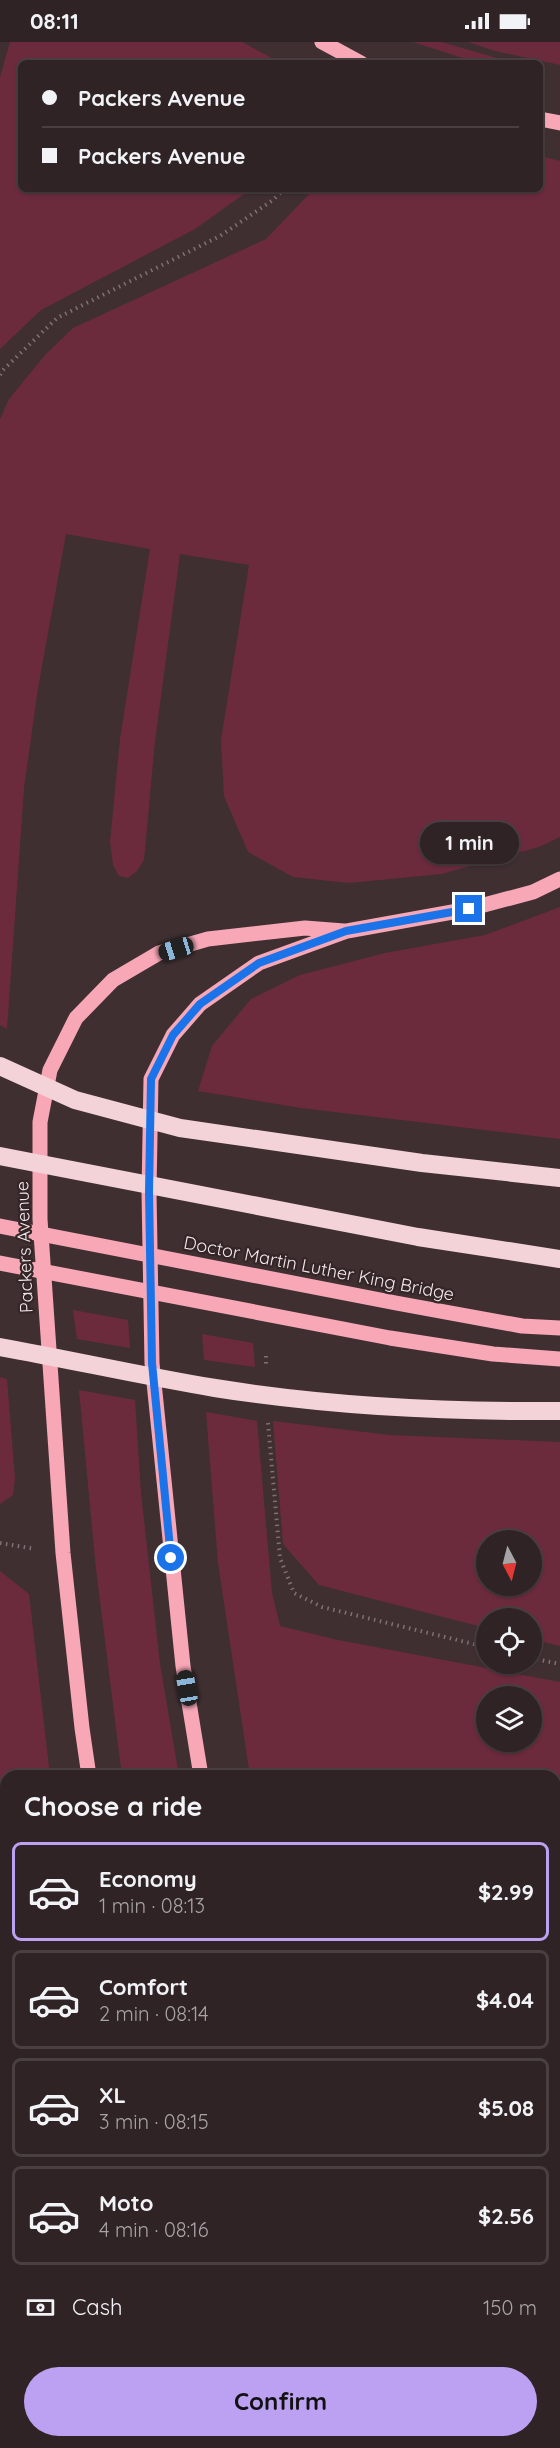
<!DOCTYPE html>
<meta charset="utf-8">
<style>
:root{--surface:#2f2325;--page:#372b2d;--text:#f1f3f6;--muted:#a7a4a7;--line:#4a4042;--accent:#bca0f2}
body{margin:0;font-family:Quicksand,sans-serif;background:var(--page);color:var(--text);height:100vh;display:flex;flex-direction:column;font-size:22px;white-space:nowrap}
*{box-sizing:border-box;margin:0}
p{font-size:20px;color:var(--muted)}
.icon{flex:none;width:33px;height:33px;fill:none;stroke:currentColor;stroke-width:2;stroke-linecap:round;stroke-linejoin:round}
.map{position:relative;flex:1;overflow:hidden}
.side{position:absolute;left:0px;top:1728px;width:561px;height:678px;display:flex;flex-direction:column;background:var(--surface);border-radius:18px 18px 0 0;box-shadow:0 2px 4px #0004,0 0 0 2px var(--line)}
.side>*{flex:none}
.banner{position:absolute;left:18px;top:18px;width:525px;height:132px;border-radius:9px;box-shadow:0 2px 4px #0004,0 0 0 2px var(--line);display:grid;align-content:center;height:132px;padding:0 24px;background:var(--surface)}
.needle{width:39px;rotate:173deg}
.tools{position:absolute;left:476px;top:1488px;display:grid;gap:12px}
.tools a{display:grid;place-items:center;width:66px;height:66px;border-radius:50%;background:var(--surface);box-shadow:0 2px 4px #0004,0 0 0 2px var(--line);font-size:30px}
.end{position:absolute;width:27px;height:27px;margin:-14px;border:8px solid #1a73e8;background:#fff;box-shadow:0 0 0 3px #fff}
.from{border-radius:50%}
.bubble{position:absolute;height:42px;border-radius:21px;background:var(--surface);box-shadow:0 2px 4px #0004,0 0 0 2px var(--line);font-size:20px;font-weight:700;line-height:42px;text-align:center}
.car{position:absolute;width:18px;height:36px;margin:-18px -9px;border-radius:8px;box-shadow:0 0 4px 2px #0007;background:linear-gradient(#222 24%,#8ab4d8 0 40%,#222 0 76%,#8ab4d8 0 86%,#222 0)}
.banner b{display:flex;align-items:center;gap:21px;height:57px;font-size:22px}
.banner b+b{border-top:2px solid var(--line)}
.banner i{width:15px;height:15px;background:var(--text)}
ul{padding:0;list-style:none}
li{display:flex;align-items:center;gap:18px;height:99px;margin:0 12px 9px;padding:0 12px;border:3px solid var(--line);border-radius:9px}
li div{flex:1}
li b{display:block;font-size:22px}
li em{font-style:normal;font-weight:700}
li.selected{border-color:var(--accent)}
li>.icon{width:54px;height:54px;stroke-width:1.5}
h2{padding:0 24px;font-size:27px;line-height:72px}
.pay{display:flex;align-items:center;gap:15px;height:66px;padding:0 24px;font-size:22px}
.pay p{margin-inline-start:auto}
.action{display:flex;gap:12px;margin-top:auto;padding:12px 24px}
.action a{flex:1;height:69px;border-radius:36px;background:var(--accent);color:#111;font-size:24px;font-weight:700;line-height:69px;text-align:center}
.status{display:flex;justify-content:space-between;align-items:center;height:42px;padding:0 30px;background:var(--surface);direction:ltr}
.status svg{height:16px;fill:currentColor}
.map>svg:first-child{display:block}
</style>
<div class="status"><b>08:11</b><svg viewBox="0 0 49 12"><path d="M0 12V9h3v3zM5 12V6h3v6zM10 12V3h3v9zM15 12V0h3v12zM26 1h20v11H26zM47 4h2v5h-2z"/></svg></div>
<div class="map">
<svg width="560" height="2406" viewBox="0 0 560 2406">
<rect width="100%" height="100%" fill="#3f2f31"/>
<g fill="#6c2b3c" fill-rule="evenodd">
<polygon points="10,0 242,0 281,21 21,21 21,147 251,147 195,187 41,268 0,307 0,35"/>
<polygon points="413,0 441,0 514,21 478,21"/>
<polygon points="468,0 560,0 560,23 495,9"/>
<polygon points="540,114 560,119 560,795 539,805 441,832 349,841 293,835 248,810 224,754 221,698 249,523 180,512 155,699 144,818 137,829 128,836 119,834 113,823 110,800 120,697 150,507 66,492 38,646 24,746 7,987 0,983 0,377 9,357 46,312 73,286 266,197 314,147 540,147"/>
<polygon points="560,865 560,1097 301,1066 198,1049 212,1004 251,957 300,933 385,911 485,893"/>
<polygon points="73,1268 128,1278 130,1306 77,1297"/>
<polygon points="202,1292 253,1301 255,1325 204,1318"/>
<polygon points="0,1335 7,1337 15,1437 13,1453 0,1462"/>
<polygon points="79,1348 135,1358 141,1451 160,1622 179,1734 122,1734 96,1527"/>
<path d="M206 1370 257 1379 272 1551 280 1584 338 1598 560 1640V2406H396L395 2400H555V1734H250L218 1521ZM486 1654H531V1700H486Z"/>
<path d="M273 1379 389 1393 560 1400V1604L531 1597V1576H486V1586L319 1543 283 1502ZM486 1498H531V1544H486Z"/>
<polygon points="0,1529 29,1552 50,1734 6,1734 6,2400 191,2400 192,2406 0,2406"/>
<polygon points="261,2400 326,2400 327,2406 262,2406"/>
</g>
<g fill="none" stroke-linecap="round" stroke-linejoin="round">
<g stroke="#7f7173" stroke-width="4" stroke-dasharray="1.5 4.5" stroke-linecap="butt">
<polyline points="0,333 3,328 57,276 220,194 273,158 284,147"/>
<polyline points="266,1314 266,1325"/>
<polyline points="268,1381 280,1516 294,1551 322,1565 486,1605"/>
<polyline points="0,1501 35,1507"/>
<polyline points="531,1616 560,1622"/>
</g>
<g stroke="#f7a7b6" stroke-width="15">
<polyline points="322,0 361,21"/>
<polyline points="540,77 560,81"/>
<polyline points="0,1184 396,1261 522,1284 560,1286"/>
<polyline points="0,1221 390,1296 493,1312 560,1317"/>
<polyline points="89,1734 82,1686 63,1511 40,1177 40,1080 50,1028 76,976 113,938 159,911 208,897 305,886 344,889"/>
<polyline points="201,1734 183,1624 152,1321 149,1150 151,1037 173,993 200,962 259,921 347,889 469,867 533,850 560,837"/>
<polyline points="228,2400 229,2406"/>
<polyline points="350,2400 351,2406"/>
</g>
<g stroke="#f4d3d8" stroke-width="18">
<polyline points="0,1024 75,1058 180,1086 422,1121 560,1136"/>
<polyline points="0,1114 418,1195 560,1217"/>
<path d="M0 1305C72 1318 143 1334 215 1346 328 1364 446 1370 560 1369"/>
</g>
</g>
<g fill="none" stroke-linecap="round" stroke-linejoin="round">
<polyline stroke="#1a73e8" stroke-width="8" points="171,1516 152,1321 149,1150 151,1037 173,993 200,962 259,921 346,889 469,867"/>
</g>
<g text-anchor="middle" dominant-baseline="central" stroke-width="4.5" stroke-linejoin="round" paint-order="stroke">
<g font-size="18" fill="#f2e7e9" stroke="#342527">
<text transform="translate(24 1205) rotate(-92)">Packers Avenue</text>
<text transform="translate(319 1226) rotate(11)">Doctor Martin Luther King Bridge</text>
</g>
</g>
</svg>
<div class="tools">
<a><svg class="needle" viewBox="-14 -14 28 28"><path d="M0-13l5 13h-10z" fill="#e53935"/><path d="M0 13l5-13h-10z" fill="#a7a4a7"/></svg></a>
<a><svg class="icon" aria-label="locate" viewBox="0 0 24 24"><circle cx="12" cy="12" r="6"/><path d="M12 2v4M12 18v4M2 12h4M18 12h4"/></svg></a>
<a><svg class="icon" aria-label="layers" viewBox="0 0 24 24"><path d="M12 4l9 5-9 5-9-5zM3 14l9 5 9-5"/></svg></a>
</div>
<i class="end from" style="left:171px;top:1516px"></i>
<i class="end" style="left:469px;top:867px"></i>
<div class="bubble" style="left:420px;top:780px;width:99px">1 min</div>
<i class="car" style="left:176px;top:907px;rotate:253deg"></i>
<i class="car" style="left:187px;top:1646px;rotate:350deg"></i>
<div class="banner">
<b><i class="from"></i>Packers Avenue</b>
<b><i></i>Packers Avenue</b>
</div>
<section class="side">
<h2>Choose a ride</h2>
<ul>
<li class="selected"><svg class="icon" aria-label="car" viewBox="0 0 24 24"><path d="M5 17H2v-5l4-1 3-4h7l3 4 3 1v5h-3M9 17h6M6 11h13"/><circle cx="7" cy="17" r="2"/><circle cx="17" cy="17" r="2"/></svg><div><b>Economy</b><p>1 min · 08:13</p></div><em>$2.99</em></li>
<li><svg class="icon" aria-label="car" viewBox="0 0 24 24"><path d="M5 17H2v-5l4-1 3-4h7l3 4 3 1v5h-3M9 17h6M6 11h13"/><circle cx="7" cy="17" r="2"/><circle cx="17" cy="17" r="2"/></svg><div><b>Comfort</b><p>2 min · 08:14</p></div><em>$4.04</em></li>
<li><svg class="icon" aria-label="car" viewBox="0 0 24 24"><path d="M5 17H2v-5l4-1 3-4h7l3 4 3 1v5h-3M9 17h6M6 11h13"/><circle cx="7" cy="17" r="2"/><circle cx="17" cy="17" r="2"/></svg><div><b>XL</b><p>3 min · 08:15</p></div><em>$5.08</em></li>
<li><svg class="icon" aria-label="car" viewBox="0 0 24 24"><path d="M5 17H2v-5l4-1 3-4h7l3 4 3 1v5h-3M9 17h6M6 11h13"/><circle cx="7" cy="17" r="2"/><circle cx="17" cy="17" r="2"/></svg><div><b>Moto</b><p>4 min · 08:16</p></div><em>$2.56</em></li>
</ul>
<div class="pay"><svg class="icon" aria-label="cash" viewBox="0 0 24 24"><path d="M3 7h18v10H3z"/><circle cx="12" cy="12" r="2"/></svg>Cash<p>150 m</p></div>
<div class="action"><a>Confirm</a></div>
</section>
</div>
